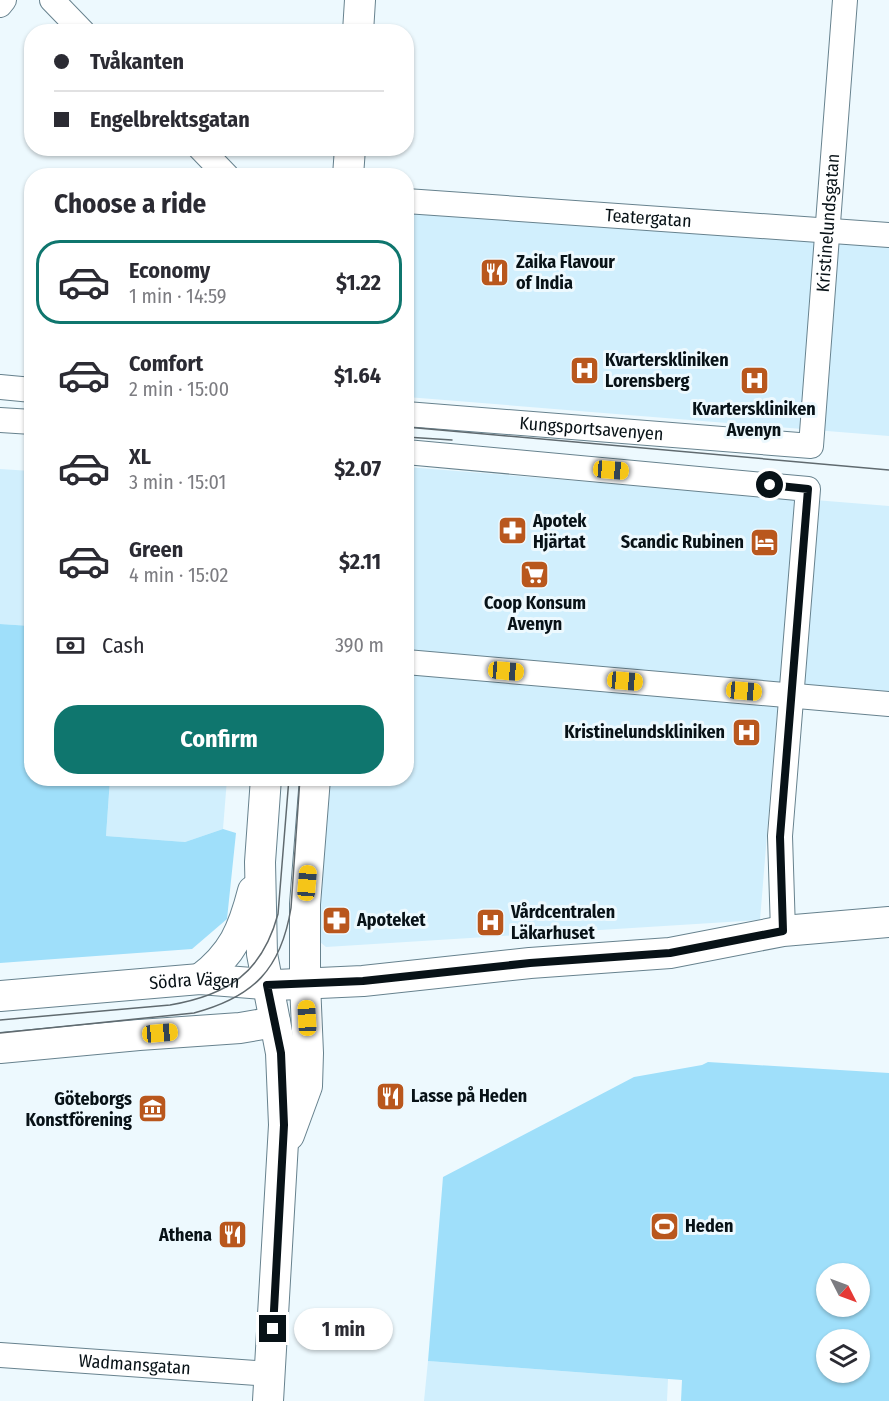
<!DOCTYPE html>
<meta charset="utf-8">
<style>
:root{--surface:#fff;--page:#f2f2f3;--text:#2b2b33;--muted:#7c7c81;--line:#e1e1e2;--accent:#0f766e}
body{margin:0;font-family:"Fira Sans Condensed",sans-serif;background:var(--page);color:var(--text);height:100vh;display:flex;flex-direction:column;font-size:22px;white-space:nowrap}
*{box-sizing:border-box;margin:0}
p{font-size:20px;color:var(--muted)}
.icon{flex:none;width:33px;height:33px;fill:none;stroke:currentColor;stroke-width:2;stroke-linecap:round;stroke-linejoin:round}
.map{position:relative;flex:1;overflow:hidden}
.panel{position:absolute;left:24px;top:168px;width:390px;height:618px;display:flex;flex-direction:column;background:var(--surface);border-radius:24px;box-shadow:0 2px 4px #0004}
.panel>*{flex:none}
.banner{position:absolute;left:24px;top:24px;width:390px;height:132px;border-radius:24px;box-shadow:0 2px 4px #0004;display:grid;align-content:center;height:132px;padding:0 30px;background:var(--surface)}
.needle{width:39px;rotate:132deg}
.tools{position:absolute;left:816px;top:1263px;display:grid;gap:12px}
.tools a{display:grid;place-items:center;width:54px;height:54px;border-radius:50%;background:var(--surface);box-shadow:0 2px 4px #0004;font-size:30px}
.end{position:absolute;width:27px;height:27px;margin:-14px;border:8px solid #081217;background:#fff;box-shadow:0 0 0 3px #fff}
.from{border-radius:50%}
.bubble{position:absolute;height:42px;border-radius:21px;background:var(--surface);box-shadow:0 2px 4px #0004;font-size:20px;font-weight:700;line-height:42px;text-align:center}
.car{position:absolute;width:18px;height:36px;margin:-18px -9px;border-radius:8px;box-shadow:0 0 4px 2px #0007;background:linear-gradient(#f5c518 24%,#345 0 40%,#f5c518 0 76%,#345 0 86%,#f5c518 0)}
.banner b{display:flex;align-items:center;gap:21px;height:57px;font-size:22px}
.banner b+b{border-top:2px solid var(--line)}
.banner i{width:15px;height:15px;background:var(--text)}
ul{padding:0;list-style:none}
li{display:flex;align-items:center;gap:18px;height:84px;margin:0 12px 9px;padding:0 18px;border:3px solid transparent;border-radius:24px}
li div{flex:1}
li b{display:block;font-size:22px}
li em{font-style:normal;font-weight:700}
li.current{border-color:var(--accent)}
li>.icon{width:54px;height:54px;stroke-width:1.5}
h2{padding:0 30px;font-size:27px;line-height:72px}
.pay{display:flex;align-items:center;gap:15px;height:66px;padding:0 30px;font-size:22px}
.pay p{margin-inline-start:auto}
.action{display:flex;gap:12px;margin-top:auto;padding:12px 30px}
.action a{flex:1;height:69px;border-radius:24px;background:var(--accent);color:#fff;font-size:24px;font-weight:700;line-height:69px;text-align:center}
.map>svg:first-child{display:block}
</style>
<div class="map">
<svg width="889" height="1401" viewBox="0 0 889 1401">
<rect width="100%" height="100%" fill="#edf9fe"/>
<g fill="#d1effd">
<polygon points="406,211 889,247 889,436 407,397"/>
<polygon points="407,467 889,506 889,696 779,688 760,920 326,947 314,937 326,779 406,778"/>
<polygon points="0,469 31,471 31,626 0,624"/>
<polygon points="110,779 227,779 223,829 185,842 106,836"/>
<polygon points="428,1361 668,1379 667,1401 424,1401"/>
</g>
<g fill="#9fdffa" fill-rule="evenodd">
<polygon points="0,624 31,626 32,778 110,779 106,836 185,842 223,829 236,833 227,919 192,949 0,963"/>
<path d="M708 1062 889 1073V1401H681L682 1380 428 1361 443 1177 634 1077 702 1065ZM826 1274H860V1306H826ZM826 1340H860V1372H826Z"/>
</g>
<g fill="none" stroke-linecap="round" stroke-linejoin="round">
<defs>
<g id="minor">
<polyline points="52,0 83,32"/>
<polyline points="0,5 4,0"/>
<polyline points="200,148 227,176"/>
<path id="s1" d="M406 201 889 235"/>
<polyline points="0,387 32,390"/>
<path id="s2" d="M406 414 811 446 845 0"/>
<polyline points="0,420 32,422"/>
<polyline points="406,452 808,489 780,836 783,931"/>
<polyline points="406,662 889,704"/>
<path id="s3" d="M0 1355 271 1374"/>
</g>
<g id="tertiary">
<polyline points="358,32 360,0"/>
<polyline points="348,176 350,148"/>
<polyline points="266,778 260,862 262,954 281,1053 284,1125 268,1401"/>
<path d="M200 979C233 954 243 930 253 891"/>
<path id="s4" d="M0 996 200 979 276 985 363 981 530 963 670 953 783 931 889 922"/>
<polyline points="0,1048 139,1035 240,1028 275,1022"/>
<polyline points="289,1135 307,1086 308,1053 305,983 305,904 315,778"/>
</g>
</defs>
<use href="#minor" stroke="#67828e" stroke-width="26"/>
<use href="#tertiary" stroke="#67828e" stroke-width="32"/>
<use href="#minor" stroke="#fff" stroke-width="24"/>
<use href="#tertiary" stroke="#fff" stroke-width="30"/>
<g stroke="#606a6f" stroke-width="1.5">
<polyline points="406,427 889,470"/>
<polyline points="406,437 452,440"/>
<path d="M0 1020 170 1005C228 995 262 973 278 914L289 778"/>
<path d="M0 1033 194 1013C254 997 281 969 291 908L300 778"/>
</g>
</g>
<g fill="none" stroke-linecap="round" stroke-linejoin="round">
<polyline stroke="#081217" stroke-width="8" points="273,1329 284,1125 281,1053 267,985 363,981 530,963 670,953 783,931 780,837 808,489 770,485"/>
</g>
<defs>
<symbol id="restaurant-square" viewBox="-11 -11 22 22"><rect x="-9" y="-9" width="18" height="18" rx="4" fill="#b9571d" stroke="#edf9fe"/><path d="M-5-6h1v4h1v-4h1v4h1v-4h1v5L-1.5 .5V6h-2V.5L-5-1ZM5-6V6H3V1.5H1.5Q1.5-4 5-6Z" fill="#fff"/></symbol>
<symbol id="hospital-square" viewBox="-11 -11 22 22"><rect x="-9" y="-9" width="18" height="18" rx="4" fill="#b9571d" stroke="#edf9fe"/><path d="M-5-5h3v3.5h4V-5h3V5h-3V1.5h-4V5h-3Z" fill="#fff"/></symbol>
<symbol id="pharmacy-square" viewBox="-11 -11 22 22"><rect x="-9" y="-9" width="18" height="18" rx="4" fill="#b9571d" stroke="#edf9fe"/><path d="M-2-6h4v4h4v4h-4v4h-4v-4h-4v-4h4Z" fill="#fff"/></symbol>
<symbol id="hotel-square" viewBox="-11 -11 22 22"><rect x="-9" y="-9" width="18" height="18" rx="4" fill="#b9571d" stroke="#edf9fe"/><path d="M-6-4.5h1.5V1H6V5H4.5V3h-9V5H-6ZM-4 0a1.8 1.8 0 1 1 3.6 0ZM.5 0V-2.5h3Q6-2.5 6 0Z" fill="#fff"/></symbol>
<symbol id="supermarket-square" viewBox="-11 -11 22 22"><rect x="-9" y="-9" width="18" height="18" rx="4" fill="#b9571d" stroke="#edf9fe"/><path d="M-6-5.5h2.5l.6 2H6L4.5 2H-2.5L-4.4-4H-6ZM-1.5 3.2a1.3 1.3 0 1 0 .1 0ZM3 3.2a1.3 1.3 0 1 0 .1 0Z" fill="#fff"/></symbol>
<symbol id="museum-square" viewBox="-11 -11 22 22"><rect x="-9" y="-9" width="18" height="18" rx="4" fill="#b9571d" stroke="#edf9fe"/><path d="M0-6L6-3V-2H-6V-3ZM-5-1h2V3h-2ZM-1-1h2V3h-2ZM3-1h2V3H3ZM-6 4H6V6H-6Z" fill="#fff"/></symbol>
<symbol id="stadium-square" viewBox="-11 -11 22 22"><rect x="-9" y="-9" width="18" height="18" rx="4" fill="#b9571d" stroke="#edf9fe"/><path d="M0-5a6.5 5 0 1 0 0 10a6.5 5 0 1 0 0-10ZM-3.5-1.8h7v3.6h-7Z" fill="#fff"/></symbol>
</defs>
<g fill-rule="evenodd">
<use href="#restaurant-square" x="478" y="256" width="33" height="33"/>
<use href="#hospital-square" x="568" y="354" width="33" height="33"/>
<use href="#hospital-square" x="738" y="364" width="33" height="33"/>
<use href="#pharmacy-square" x="496" y="514" width="33" height="33"/>
<use href="#hotel-square" x="748" y="526" width="33" height="33"/>
<use href="#supermarket-square" x="518" y="558" width="33" height="33"/>
<use href="#hospital-square" x="730" y="716" width="33" height="33"/>
<use href="#pharmacy-square" x="320" y="904" width="33" height="33"/>
<use href="#hospital-square" x="474" y="906" width="33" height="33"/>
<use href="#restaurant-square" x="374" y="1080" width="33" height="33"/>
<use href="#museum-square" x="136" y="1092" width="33" height="33"/>
<use href="#stadium-square" x="648" y="1210" width="33" height="33"/>
<use href="#restaurant-square" x="216" y="1218" width="33" height="33"/>
</g>
<g text-anchor="middle" dominant-baseline="central" stroke-width="6" stroke-linejoin="round" paint-order="stroke">
<g font-size="18" fill="#081217" stroke="#edf9fe">
<text stroke="none"><textPath href="#s1" startOffset="243">Teatergatan</textPath></text>
<text stroke="none"><textPath href="#s2" startOffset="630">Kristinelundsgatan</textPath></text>
<text stroke="none"><textPath href="#s2" startOffset="186">Kungsportsavenyen</textPath></text>
<text stroke="none"><textPath href="#s4" startOffset="195">Södra Vägen</textPath></text>
<text stroke="none"><textPath href="#s3" startOffset="135">Wadmansgatan</textPath></text>
</g>
<g font-size="18" font-weight="bold" fill="#081217" stroke="#edf9fe" text-anchor="start">
<text x="516" y="262">Zaika Flavour<tspan x="516" dy="21">of India</tspan></text>
<text x="605" y="360">Kvarterskliniken<tspan x="605" dy="21">Lorensberg</tspan></text>
<text x="754" y="409" text-anchor="middle">Kvarterskliniken<tspan x="754" dy="21">Avenyn</tspan></text>
<text x="533" y="521">Apotek<tspan x="533" dy="21">Hjärtat</tspan></text>
<text x="744" y="542" text-anchor="end">Scandic Rubinen</text>
<text x="535" y="603" text-anchor="middle">Coop Konsum<tspan x="535" dy="21">Avenyn</tspan></text>
<text x="725" y="732" text-anchor="end">Kristinelundskliniken</text>
<text x="511" y="912">Vårdcentralen<tspan x="511" dy="21">Läkarhuset</tspan></text>
<text x="357" y="920">Apoteket</text>
<text x="411" y="1096">Lasse på Heden</text>
<text x="132" y="1099" text-anchor="end">Göteborgs<tspan x="132" dy="21">Konstförening</tspan></text>
<text x="685" y="1226">Heden</text>
<text x="212" y="1235" text-anchor="end">Athena</text>
</g>
</g>
</svg>
<div class="tools">
<a><svg class="needle" viewBox="-14 -14 28 28"><path d="M0-13l5 13h-10z" fill="#e53935"/><path d="M0 13l5-13h-10z" fill="#7c7c81"/></svg></a>
<a><svg class="icon" aria-label="layers" viewBox="0 0 24 24"><path d="M12 4l9 5-9 5-9-5zM3 14l9 5 9-5"/></svg></a>
</div>
<i class="end from" style="left:770px;top:485px"></i>
<i class="end" style="left:273px;top:1329px"></i>
<div class="bubble" style="left:294px;top:1308px;width:99px">1 min</div>
<i class="car" style="left:611px;top:470px;rotate:95deg"></i>
<i class="car" style="left:506px;top:671px;rotate:95deg"></i>
<i class="car" style="left:625px;top:681px;rotate:95deg"></i>
<i class="car" style="left:744px;top:691px;rotate:95deg"></i>
<i class="car" style="left:307px;top:883px;rotate:5deg"></i>
<i class="car" style="left:307px;top:1018px;rotate:357deg"></i>
<i class="car" style="left:160px;top:1033px;rotate:85deg"></i>
<div class="banner">
<b><i class="from"></i>Tvåkanten</b>
<b><i></i>Engelbrektsgatan</b>
</div>
<section class="panel">
<h2>Choose a ride</h2>
<ul>
<li class="current"><svg class="icon" aria-label="car" viewBox="0 0 24 24"><path d="M5 17H2v-5l4-1 3-4h7l3 4 3 1v5h-3M9 17h6M6 11h13"/><circle cx="7" cy="17" r="2"/><circle cx="17" cy="17" r="2"/></svg><div><b>Economy</b><p>1 min · 14:59</p></div><em>$1.22</em></li>
<li><svg class="icon" aria-label="car" viewBox="0 0 24 24"><path d="M5 17H2v-5l4-1 3-4h7l3 4 3 1v5h-3M9 17h6M6 11h13"/><circle cx="7" cy="17" r="2"/><circle cx="17" cy="17" r="2"/></svg><div><b>Comfort</b><p>2 min · 15:00</p></div><em>$1.64</em></li>
<li><svg class="icon" aria-label="car" viewBox="0 0 24 24"><path d="M5 17H2v-5l4-1 3-4h7l3 4 3 1v5h-3M9 17h6M6 11h13"/><circle cx="7" cy="17" r="2"/><circle cx="17" cy="17" r="2"/></svg><div><b>XL</b><p>3 min · 15:01</p></div><em>$2.07</em></li>
<li><svg class="icon" aria-label="car" viewBox="0 0 24 24"><path d="M5 17H2v-5l4-1 3-4h7l3 4 3 1v5h-3M9 17h6M6 11h13"/><circle cx="7" cy="17" r="2"/><circle cx="17" cy="17" r="2"/></svg><div><b>Green</b><p>4 min · 15:02</p></div><em>$2.11</em></li>
</ul>
<div class="pay"><svg class="icon" aria-label="cash" viewBox="0 0 24 24"><path d="M3 7h18v10H3z"/><circle cx="12" cy="12" r="2"/></svg>Cash<p>390 m</p></div>
<div class="action"><a>Confirm</a></div>
</section>
</div>
